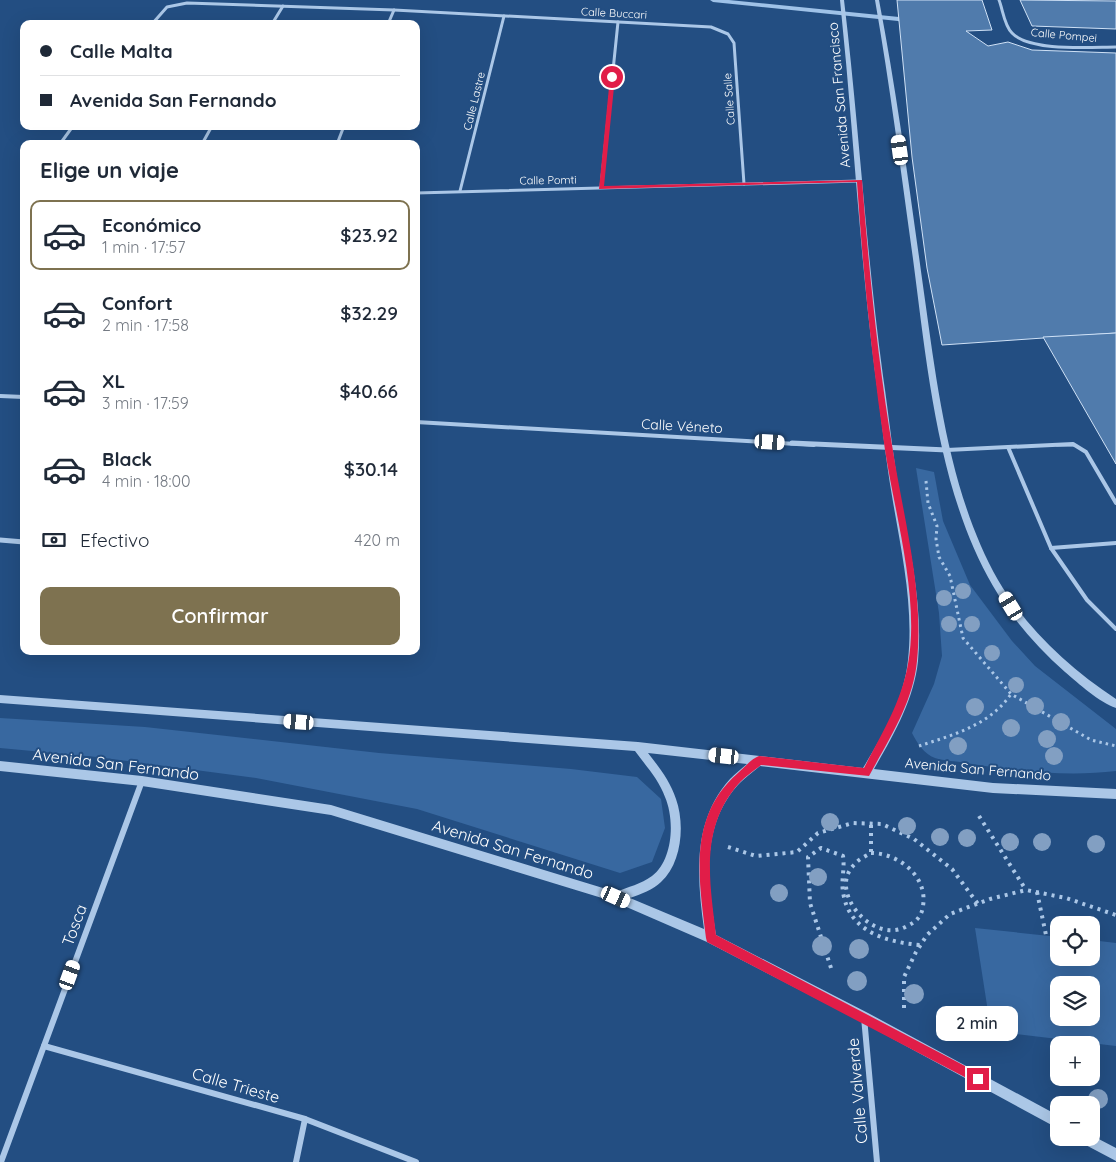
<!DOCTYPE html>
<html lang="es">
<meta charset="utf-8">
<style>
:root{--surface:#fff;--page:#f6f6f7;--text:#1f2937;--muted:#747a83;--line:#e0e1e3;--accent:#7e7250}
body{margin:0;font-family:Quicksand,sans-serif;background:var(--page);color:var(--text);height:100vh;display:flex;flex-direction:column;font-size:19px;white-space:nowrap}
*{box-sizing:border-box;margin:0}
p{font-size:16px;color:var(--muted)}
.icon{flex:none;width:28px;height:28px;fill:none;stroke:currentColor;stroke-width:2;stroke-linecap:round;stroke-linejoin:round}
.map{position:relative;flex:1;overflow:hidden}
.details{position:absolute;left:20px;top:140px;width:400px;height:515px;display:flex;flex-direction:column;background:var(--surface);border-radius:10px;box-shadow:0 5px 20px #0002}
.details>*{flex:none}
.guide{position:absolute;left:20px;top:20px;width:400px;height:110px;border-radius:10px;box-shadow:0 5px 20px #0002;display:grid;align-content:center;height:110px;padding:0 20px;background:var(--surface)}
.buttons{position:absolute;left:1050px;top:916px;display:grid;gap:10px}
.buttons a{display:grid;place-items:center;width:50px;height:50px;border-radius:10px;background:var(--surface);box-shadow:0 5px 20px #0002;font-size:25px}
.end{position:absolute;width:22px;height:22px;margin:-11px;border:6px solid #e11d48;background:#fff;box-shadow:0 0 0 2px #fff}
.from{border-radius:50%}
.bubble{position:absolute;height:35px;border-radius:10px;background:var(--surface);box-shadow:0 5px 20px #0002;font-size:16px;font-weight:600;line-height:35px;text-align:center}
.car{position:absolute;width:15px;height:30px;margin:-15px -8px;border-radius:6px;box-shadow:0 0 4px 1px #0007;background:linear-gradient(#fff 24%,#345 0 40%,#fff 0 76%,#345 0 86%,#fff 0)}
.guide b{display:flex;align-items:center;gap:18px;height:48px;font-size:19px}
.guide b+b{border-top:1px solid var(--line)}
.guide i{width:12px;height:12px;background:var(--text)}
ul{padding:0;list-style:none}
li{display:flex;align-items:center;gap:15px;height:70px;margin:0 10px 8px;padding:0 10px;border:2px solid transparent;border-radius:10px}
li div{flex:1}
li b{display:block;font-size:19px}
li em{font-style:normal;font-weight:600}
li.on{border-color:var(--accent)}
li>.icon{width:45px;height:45px;stroke-width:1.5}
h2{padding:0 20px;font-size:22px;line-height:60px}
.pay{display:flex;align-items:center;gap:12px;height:55px;padding:0 20px;font-size:19px}
.pay p{margin-inline-start:auto}
.button{display:flex;gap:10px;margin-top:auto;padding:10px 20px}
.button a{flex:1;height:58px;border-radius:10px;background:var(--accent);color:#fff;font-size:20px;font-weight:600;line-height:58px;text-align:center}
.map>svg:first-child{display:block}
</style>
<div class="map">
<svg width="1116" height="1162" viewBox="0 0 1116 1162">
<rect width="100%" height="100%" fill="#234e82"/>
<g fill="#3868a0" fill-rule="evenodd">
<path d="M916 468 934 472 943 521 970 585 1012 641 1035 666 1116 729V771C1067 777 1014 771 966 763 956 761 944 761 935 758 924 754 917 743 912 733L934 684 942 656 939 613Z"/>
<polygon points="0,718 145,727 379,753 571,769 637,777 661,799 665,828 652,862 620,873 417,809 256,778 97,757 0,748"/>
<path d="M975 928 1059 937V958H1091V940L1116 943V1046L991 1031ZM1059 985H1091V1018H1059Z"/>
</g>
<g fill="none" stroke-linecap="round" stroke-linejoin="round">
<polygon fill="#9fc2e8" fill-rule="evenodd" points="710,0 729,0 899,17 913,23 910,25 898,21 713,2"/>
</g>
<g fill="#507bac" stroke="#cfe1f6">
<polygon points="897,0 982,0 992,30 966,31 988,46 1008,42 1032,50 1116,53 1116,333 942,345 927,268 912,157"/>
<polygon points="1020,0 1116,1 1116,29 1032,26"/>
<polygon points="1116,333 1116,464 1043,337"/>
</g>
<g fill="none" stroke-linecap="round" stroke-linejoin="round">
<g stroke="#abc7e7" stroke-width="3" stroke-dasharray="2.5 4" stroke-linecap="butt">
<polyline points="926,481 928,503 937,526 936,539 939,557 950,576 963,638 1011,694 1091,740 1116,746"/>
<path d="M919 746C953 735 990 725 1011 694"/>
</g>
<g stroke="#abc7e7" stroke-width="4" stroke-dasharray="3 5" stroke-linecap="butt">
<polyline points="979,816 1026,890"/>
<polyline points="871,825 871,853"/>
<polyline points="728,847 756,856 797,852 818,833 853,823 882,824 914,839 952,869 978,904"/>
<path d="M871 853C898 853 928 876 923 906 922 916 916 922 907 926 873 946 826 890 855 864 859 859 866 856 871 853Z"/>
<polyline points="1037,892 1046,935"/>
<path d="M831 968 810 903 808 857 821 848 843 856C845 868 841 880 843 892 849 932 886 942 920 945"/>
<polyline points="904,1008 904,977 916,952 927,935 950,914 990,899 1026,890 1066,898 1116,915"/>
</g>
<polyline stroke="#abc7e7" stroke-width="3" points="1057,445 1074,445"/>
<g stroke="#abc7e7" stroke-width="4">
<polyline points="1008,447 1051,548 1087,600 1116,629"/>
<polyline points="947,450 1073,444 1086,452 1116,503"/>
<polyline points="1051,548 1116,543"/>
</g>
<g stroke="#abc7e7" stroke-width="3">
<path d="M999 0C1003 10 1004 25 1012 33 1030 52 1091 47 1116 47"/>
<polyline points="152,24 167,7 187,3 394,10 711,27 728,34 734,43 744,184"/>
<polyline points="272,24 283,6"/>
<polyline points="388,24 394,10"/>
<polyline points="60,144 73,126"/>
<polyline points="202,144 212,126"/>
<polyline points="337,144 344,126"/>
<polyline points="601,187 618,22"/>
<polyline points="460,191 504,16"/>
<polyline points="416,193 859,181"/>
</g>
<g stroke="#abc7e7" stroke-width="4">
<polyline points="0,396 24,397"/>
<polyline points="416,422 814,445"/>
</g>
<g stroke="#abc7e7" stroke-width="5">
<polyline points="792,443 947,450"/>
<polyline points="0,540 24,542"/>
</g>
<g stroke="#abc7e7" stroke-width="6">
<polyline points="864,1017 877,1162"/>
<polyline points="44,1046 305,1119 416,1162"/>
<polyline points="1,1162 142,781"/>
<polyline points="296,1162 305,1119"/>
</g>
<g fill="#abc7e7" fill-rule="evenodd">
<path d="M840 0H844C859 125 866 251 883 376 889 416 893 457 900 497 910 550 923 606 918 661 914 700 893 736 874 769L993 783 1116 789V799L993 793 760 766C752 773 743 779 737 786 700 828 708 884 716 935L868 1013 1059 1116V1129L860 1021 707 942 615 902 331 815 142 786 0 771V761L142 776 331 805 616 892C628 887 641 884 652 876 673 860 675 820 665 797 659 780 646 766 635 751L0 703V695L638 742 863 768C883 735 904 700 908 660 914 605 901 550 892 496 885 455 881 413 875 372 859 248 853 124 840 0ZM648 753 747 764C741 769 735 774 730 779 692 821 697 878 704 929L630 898C641 894 653 890 661 882 682 863 685 824 676 799 670 781 659 767 648 753Z"/>
<path d="M875 0H879C898 99 911 200 925 300 938 393 951 497 998 580 1027 629 1069 668 1116 699V708C1099 702 1079 684 1065 672 1037 647 1012 619 993 586 938 492 927 365 913 259 901 172 890 86 875 0Z"/>
<polygon points="1091,1135 1116,1148 1116,1161 1080,1142 1078,1138 1091,1138"/>
</g>
</g>
<g fill="#829fc2">
<circle cx="963" cy="591" r="8"/>
<circle cx="944" cy="598" r="8"/>
<circle cx="949" cy="624" r="8"/>
<circle cx="972" cy="624" r="8"/>
<circle cx="992" cy="653" r="8"/>
<circle cx="1016" cy="685" r="8"/>
<circle cx="1035" cy="706" r="9"/>
<circle cx="975" cy="707" r="9"/>
<circle cx="1061" cy="722" r="9"/>
<circle cx="1011" cy="728" r="9"/>
<circle cx="1047" cy="739" r="9"/>
<circle cx="958" cy="746" r="9"/>
<circle cx="1054" cy="756" r="9"/>
<circle cx="830" cy="822" r="9"/>
<circle cx="907" cy="826" r="9"/>
<circle cx="940" cy="837" r="9"/>
<circle cx="967" cy="838" r="9"/>
<circle cx="1010" cy="842" r="9"/>
<circle cx="1042" cy="842" r="9"/>
<circle cx="1096" cy="844" r="9"/>
<circle cx="818" cy="877" r="9"/>
<circle cx="779" cy="893" r="9"/>
<circle cx="822" cy="946" r="10"/>
<circle cx="859" cy="949" r="10"/>
<circle cx="857" cy="981" r="10"/>
<circle cx="914" cy="994" r="10"/>
<circle cx="964" cy="1029" r="10"/>
<circle cx="1098" cy="1099" r="10"/>
</g>
<path fill="#e11d48" d="M612 75 615 77 604 186 862 180C869 271 878 362 893 451 904 520 924 591 917 661 913 703 889 739 869 776L761 765C752 772 742 779 735 788 700 832 710 883 716 935L982 1075V1083L978 1084 707 942 706 938C699 879 687 817 738 773 745 767 751 759 759 756L864 768C882 733 901 703 908 664 920 599 895 515 885 450 872 361 863 272 857 182L599 189 610 77Z"/>
<g text-anchor="middle" dominant-baseline="central" stroke-width="4" stroke-linejoin="round" paint-order="stroke">
<g font-size="11" fill="#fff" stroke="#234e82">
<text transform="translate(614 13) rotate(3)">Calle Buccari</text>
<text transform="translate(1064 35) rotate(5)">Calle Pompei</text>
<text transform="translate(729 99) rotate(-94)">Calle Salle</text>
<text transform="translate(474 101) rotate(-76)">Calle Lastre</text>
<text transform="translate(548 180) rotate(-1)">Calle Pomti</text>
</g>
<g font-size="14" fill="#fff" stroke="#234e82">
<text transform="translate(839 95) rotate(-95)">Avenida San Francisco</text>
<text transform="translate(682 426) rotate(3)">Calle Véneto</text>
<text transform="translate(978 769) rotate(5)">Avenida San Fernando</text>
</g>
<g font-size="16" fill="#fff" stroke="#234e82">
<text transform="translate(116 764) rotate(7)">Avenida San Fernando</text>
<text transform="translate(513 849) rotate(17)">Avenida San Fernando</text>
<text transform="translate(74 925) rotate(-70)">Tosca</text>
<text transform="translate(236 1085) rotate(16)">Calle Trieste</text>
<text transform="translate(857 1091) rotate(-95)">Calle Valverde</text>
</g>
</g>
</svg>
<div class="buttons">
<a><svg class="icon" aria-label="locate" viewBox="0 0 24 24"><circle cx="12" cy="12" r="6"/><path d="M12 2v4M12 18v4M2 12h4M18 12h4"/></svg></a>
<a><svg class="icon" aria-label="layers" viewBox="0 0 24 24"><path d="M12 4l9 5-9 5-9-5zM3 14l9 5 9-5"/></svg></a>
<a>+</a>
<a>−</a>
</div>
<i class="end from" style="left:612px;top:77px"></i>
<i class="end" style="left:978px;top:1079px"></i>
<div class="bubble" style="left:936px;top:1006px;width:82px">2 min</div>
<i class="car" style="left:900px;top:150px;rotate:352deg"></i>
<i class="car" style="left:770px;top:442px;rotate:93deg"></i>
<i class="car" style="left:1011px;top:606px;rotate:329deg"></i>
<i class="car" style="left:299px;top:722px;rotate:274deg"></i>
<i class="car" style="left:724px;top:756px;rotate:276deg"></i>
<i class="car" style="left:616px;top:897px;rotate:114deg"></i>
<i class="car" style="left:70px;top:975px;rotate:20deg"></i>
<div class="guide">
<b><i class="from"></i>Calle Malta</b>
<b><i></i>Avenida San Fernando</b>
</div>
<section class="details">
<h2>Elige un viaje</h2>
<ul>
<li class="on"><svg class="icon" aria-label="car" viewBox="0 0 24 24"><path d="M5 17H2v-5l4-1 3-4h7l3 4 3 1v5h-3M9 17h6M6 11h13"/><circle cx="7" cy="17" r="2"/><circle cx="17" cy="17" r="2"/></svg><div><b>Económico</b><p>1 min · 17:57</p></div><em>$23.92</em></li>
<li><svg class="icon" aria-label="car" viewBox="0 0 24 24"><path d="M5 17H2v-5l4-1 3-4h7l3 4 3 1v5h-3M9 17h6M6 11h13"/><circle cx="7" cy="17" r="2"/><circle cx="17" cy="17" r="2"/></svg><div><b>Confort</b><p>2 min · 17:58</p></div><em>$32.29</em></li>
<li><svg class="icon" aria-label="car" viewBox="0 0 24 24"><path d="M5 17H2v-5l4-1 3-4h7l3 4 3 1v5h-3M9 17h6M6 11h13"/><circle cx="7" cy="17" r="2"/><circle cx="17" cy="17" r="2"/></svg><div><b>XL</b><p>3 min · 17:59</p></div><em>$40.66</em></li>
<li><svg class="icon" aria-label="car" viewBox="0 0 24 24"><path d="M5 17H2v-5l4-1 3-4h7l3 4 3 1v5h-3M9 17h6M6 11h13"/><circle cx="7" cy="17" r="2"/><circle cx="17" cy="17" r="2"/></svg><div><b>Black</b><p>4 min · 18:00</p></div><em>$30.14</em></li>
</ul>
<div class="pay"><svg class="icon" aria-label="cash" viewBox="0 0 24 24"><path d="M3 7h18v10H3z"/><circle cx="12" cy="12" r="2"/></svg>Efectivo<p>420 m</p></div>
<div class="button"><a>Confirmar</a></div>
</section>
</div>
